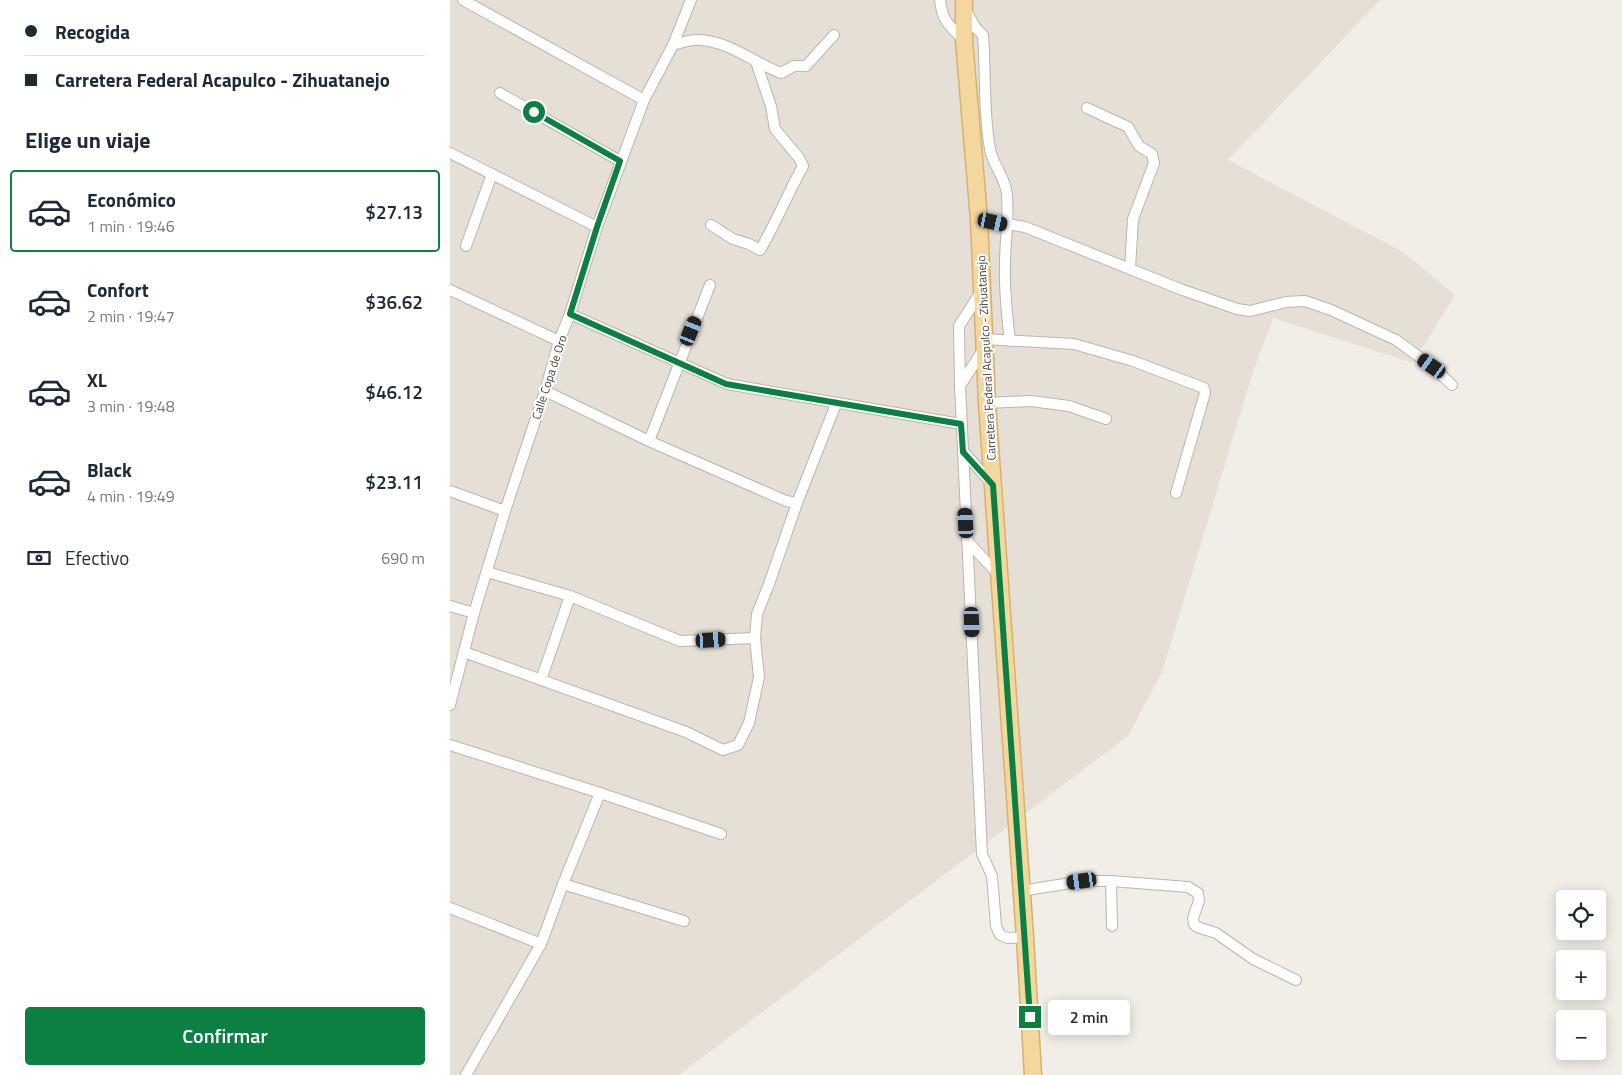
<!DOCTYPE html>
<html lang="es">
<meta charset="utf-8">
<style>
:root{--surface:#fff;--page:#f2f2f3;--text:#1f2937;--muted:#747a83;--line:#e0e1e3;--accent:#0b8043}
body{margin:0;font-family:"Titillium Web",sans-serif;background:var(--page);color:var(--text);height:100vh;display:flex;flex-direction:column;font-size:19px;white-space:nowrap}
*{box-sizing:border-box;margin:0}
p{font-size:16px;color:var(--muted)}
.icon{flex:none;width:28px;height:28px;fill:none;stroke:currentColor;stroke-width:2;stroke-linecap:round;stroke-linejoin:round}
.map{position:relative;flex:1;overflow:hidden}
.side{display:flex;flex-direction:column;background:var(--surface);width:450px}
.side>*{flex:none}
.hud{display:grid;align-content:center;height:110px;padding:0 25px;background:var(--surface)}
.controls{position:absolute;left:1106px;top:890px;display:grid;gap:10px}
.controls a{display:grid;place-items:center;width:50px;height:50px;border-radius:5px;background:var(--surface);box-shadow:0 2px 12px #0003;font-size:25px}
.end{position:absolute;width:22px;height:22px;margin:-11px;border:6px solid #0b8043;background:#fff;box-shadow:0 0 0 2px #fff}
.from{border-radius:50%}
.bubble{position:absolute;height:35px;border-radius:5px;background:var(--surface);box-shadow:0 2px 12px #0003;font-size:16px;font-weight:600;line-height:35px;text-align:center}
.car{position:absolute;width:15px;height:30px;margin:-15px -8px;border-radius:6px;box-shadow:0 0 4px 1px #0007;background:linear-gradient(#222 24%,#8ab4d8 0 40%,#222 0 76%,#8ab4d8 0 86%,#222 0)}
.hud b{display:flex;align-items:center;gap:18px;height:48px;font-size:19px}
.hud b+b{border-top:1px solid var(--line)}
.hud i{width:12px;height:12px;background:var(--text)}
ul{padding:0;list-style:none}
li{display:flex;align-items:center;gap:15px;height:82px;margin:0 10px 8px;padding:0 15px;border:2px solid transparent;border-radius:5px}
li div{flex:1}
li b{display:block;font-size:19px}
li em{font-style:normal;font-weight:600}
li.on{border-color:var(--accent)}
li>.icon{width:45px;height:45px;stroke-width:1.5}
h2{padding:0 25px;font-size:22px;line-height:60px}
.pay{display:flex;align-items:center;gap:12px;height:55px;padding:0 25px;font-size:19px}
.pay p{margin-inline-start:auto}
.button{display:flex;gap:10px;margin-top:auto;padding:10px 25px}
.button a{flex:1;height:58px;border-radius:5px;background:var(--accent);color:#fff;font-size:20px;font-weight:600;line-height:58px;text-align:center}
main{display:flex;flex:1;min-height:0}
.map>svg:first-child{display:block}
</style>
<main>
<section class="side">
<div class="hud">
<b><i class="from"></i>Recogida</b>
<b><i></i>Carretera Federal Acapulco - Zihuatanejo</b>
</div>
<h2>Elige un viaje</h2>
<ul>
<li class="on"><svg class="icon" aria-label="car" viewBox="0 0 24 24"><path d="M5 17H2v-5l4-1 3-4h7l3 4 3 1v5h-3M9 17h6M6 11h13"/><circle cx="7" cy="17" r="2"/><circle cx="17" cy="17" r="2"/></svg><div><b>Económico</b><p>1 min · 19:46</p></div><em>$27.13</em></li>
<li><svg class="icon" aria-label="car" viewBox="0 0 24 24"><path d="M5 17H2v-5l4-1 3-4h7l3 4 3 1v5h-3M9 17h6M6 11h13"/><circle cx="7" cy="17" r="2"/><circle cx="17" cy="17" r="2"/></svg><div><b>Confort</b><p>2 min · 19:47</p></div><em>$36.62</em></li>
<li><svg class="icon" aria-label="car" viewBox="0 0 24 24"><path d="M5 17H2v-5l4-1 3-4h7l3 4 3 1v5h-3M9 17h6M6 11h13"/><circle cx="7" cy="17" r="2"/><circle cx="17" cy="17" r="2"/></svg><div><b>XL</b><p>3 min · 19:48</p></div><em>$46.12</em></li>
<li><svg class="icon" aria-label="car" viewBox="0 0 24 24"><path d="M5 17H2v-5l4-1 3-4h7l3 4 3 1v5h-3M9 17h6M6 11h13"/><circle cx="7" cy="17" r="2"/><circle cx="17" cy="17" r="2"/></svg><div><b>Black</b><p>4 min · 19:49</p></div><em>$23.11</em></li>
</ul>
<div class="pay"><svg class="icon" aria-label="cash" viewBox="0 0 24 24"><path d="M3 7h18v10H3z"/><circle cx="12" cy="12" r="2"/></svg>Efectivo<p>690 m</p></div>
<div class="button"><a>Confirmar</a></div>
</section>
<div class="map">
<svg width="1172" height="1075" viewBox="0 0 1172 1075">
<rect width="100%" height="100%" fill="#f1eee7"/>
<polygon fill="#e5dfd5" points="0,0 930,0 778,160 953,252 1005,295 963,363 823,318 802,375 712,672 678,736 229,1075 0,1075"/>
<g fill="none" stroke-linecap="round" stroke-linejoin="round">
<defs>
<g id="street">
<polyline points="13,0 194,100"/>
<path d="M490 0C492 21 500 27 514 40"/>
<path d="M516 10 525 27 533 35C536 73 533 111 540 149 543 166 556 178 557 195 559 219 555 241 555 264 554 290 557 316 560 341"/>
<path d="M223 45C231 43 241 39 249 40 279 41 304 63 331 73L344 66H356L384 35"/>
<polyline points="50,93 170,161"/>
<polyline points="637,108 678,127 689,146 702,154 704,163 683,219 680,268"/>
<polyline points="0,153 147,227"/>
<polyline points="529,219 575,227 730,289 787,309 800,311 836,302 855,301 881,310 946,340 982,366 1002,385"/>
<path d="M261 225 283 239 299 244 310 250C326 223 338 193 353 166L349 158 325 129 321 106 306 62"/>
<polyline points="16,246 42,174"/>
<polyline points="0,290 109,341"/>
<polyline points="120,314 277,384 511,424"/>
<polyline points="534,339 624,344 683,361 754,388 755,393 726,493"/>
<polyline points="533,350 510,386 532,854 542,876 546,926 550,935 558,938 575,937"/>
<polyline points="510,386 509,326 532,290"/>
<polyline points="95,391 199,441 336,501 347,503"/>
<polyline points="537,403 581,401 619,406 656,419"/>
<polyline points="199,441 260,285"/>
<polyline points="513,451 542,484"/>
<polyline points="0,491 55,511"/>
<polyline points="517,541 549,575"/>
<polyline points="37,572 120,596 230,641 305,638"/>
<polyline points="0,606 24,613"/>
<polyline points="14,652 236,732 273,750 288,745 299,723 309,677 305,638 307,614 319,584 347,503 386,404"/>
<polyline points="91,680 120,596"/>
<polyline points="0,705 24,613 55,511 95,391 109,341 120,314 147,227 194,100 223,45 241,0"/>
<polyline points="0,745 150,793 271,834"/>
<polyline points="661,881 662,926"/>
<polyline points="113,884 234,921"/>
<polyline points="571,891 633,881 661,881 738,887 748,893 749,901 743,918 744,924 747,927 766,933 803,959 846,980"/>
<polyline points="0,908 91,944"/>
<polyline points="16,1075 91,944 113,884 150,793"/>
</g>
<polyline id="primary" points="514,0 514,40 529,219 537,403 575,937 583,1075"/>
</defs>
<use href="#street" stroke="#bcb5aa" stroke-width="12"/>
<use href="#primary" stroke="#d6b270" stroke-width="19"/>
<use href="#street" stroke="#fff" stroke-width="10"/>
<use href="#primary" stroke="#f3d79e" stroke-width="16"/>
</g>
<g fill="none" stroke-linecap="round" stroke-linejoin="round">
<polyline stroke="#0b8043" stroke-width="6" points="84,112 170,161 147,227 120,314 276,384 511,424 513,452 543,485 580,1017"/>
</g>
<g text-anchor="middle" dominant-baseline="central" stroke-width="4" stroke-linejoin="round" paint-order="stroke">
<g font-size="12" fill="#443e37" stroke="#fff">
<text transform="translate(536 358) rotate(-93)">Carretera Federal Acapulco - Zihuatanejo</text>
<text transform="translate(99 377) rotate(-72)">Calle Copa de Oro</text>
</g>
</g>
</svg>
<div class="controls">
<a><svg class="icon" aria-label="locate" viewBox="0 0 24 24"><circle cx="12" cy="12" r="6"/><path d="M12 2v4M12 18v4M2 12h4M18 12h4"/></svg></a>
<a>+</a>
<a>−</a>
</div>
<i class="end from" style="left:84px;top:112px"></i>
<i class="end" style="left:580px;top:1017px"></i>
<div class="bubble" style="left:598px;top:1000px;width:82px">2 min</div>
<i class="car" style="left:543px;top:222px;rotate:102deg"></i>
<i class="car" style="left:241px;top:331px;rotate:22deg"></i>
<i class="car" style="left:982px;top:366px;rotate:305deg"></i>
<i class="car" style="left:516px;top:523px;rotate:357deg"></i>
<i class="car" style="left:522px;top:622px;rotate:178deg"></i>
<i class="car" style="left:261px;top:640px;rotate:87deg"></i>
<i class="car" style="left:632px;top:881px;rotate:262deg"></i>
</div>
</main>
